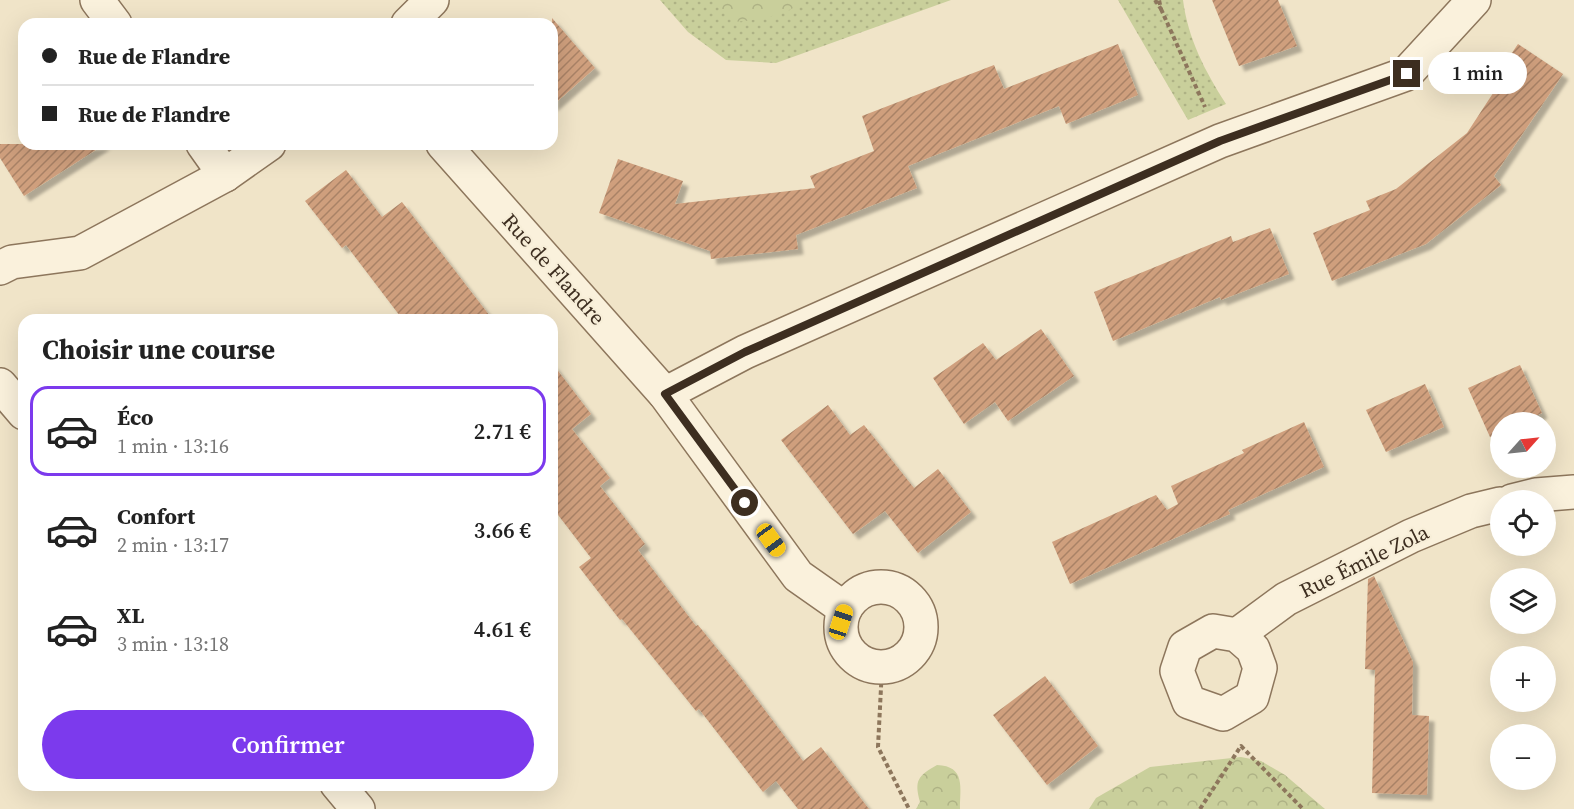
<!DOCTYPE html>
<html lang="fr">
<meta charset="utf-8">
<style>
:root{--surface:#fff;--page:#f6f6f6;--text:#222;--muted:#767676;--line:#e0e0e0;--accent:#7c3aed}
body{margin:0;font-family:"Source Serif 4",serif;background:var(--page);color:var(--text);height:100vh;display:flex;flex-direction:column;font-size:22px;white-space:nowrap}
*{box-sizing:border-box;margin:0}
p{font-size:20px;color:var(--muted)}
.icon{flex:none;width:33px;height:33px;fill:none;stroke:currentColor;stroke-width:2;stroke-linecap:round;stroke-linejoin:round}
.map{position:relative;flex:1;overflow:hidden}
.panel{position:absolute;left:18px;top:314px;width:540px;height:477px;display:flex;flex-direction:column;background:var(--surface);border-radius:18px;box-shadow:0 6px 24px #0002}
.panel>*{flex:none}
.banner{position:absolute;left:18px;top:18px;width:540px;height:132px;border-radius:18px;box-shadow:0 6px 24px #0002;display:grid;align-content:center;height:132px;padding:0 24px;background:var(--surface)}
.needle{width:39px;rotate:63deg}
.tools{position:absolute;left:1490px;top:412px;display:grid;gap:12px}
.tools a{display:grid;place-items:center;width:66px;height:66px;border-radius:50%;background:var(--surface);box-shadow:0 6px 24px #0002;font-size:30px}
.end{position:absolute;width:27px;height:27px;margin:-14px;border:8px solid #3d2e20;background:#fff;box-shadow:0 0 0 3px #fff}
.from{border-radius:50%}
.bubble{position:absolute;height:42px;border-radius:21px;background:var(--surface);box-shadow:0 6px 24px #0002;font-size:20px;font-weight:600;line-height:42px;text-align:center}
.car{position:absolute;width:18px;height:36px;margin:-18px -9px;border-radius:8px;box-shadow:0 0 4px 2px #0007;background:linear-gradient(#f5c518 24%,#345 0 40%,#f5c518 0 76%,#345 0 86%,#f5c518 0)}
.banner b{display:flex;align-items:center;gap:21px;height:57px;font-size:22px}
.banner b+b{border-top:2px solid var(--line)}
.banner i{width:15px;height:15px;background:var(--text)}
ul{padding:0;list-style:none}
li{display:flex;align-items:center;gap:18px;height:90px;margin:0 12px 9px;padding:0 12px;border:3px solid transparent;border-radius:18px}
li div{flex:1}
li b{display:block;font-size:22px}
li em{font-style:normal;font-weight:600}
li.active{border-color:var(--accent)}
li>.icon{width:54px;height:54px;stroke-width:1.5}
h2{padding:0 24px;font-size:27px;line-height:72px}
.action{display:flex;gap:12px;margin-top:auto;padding:12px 24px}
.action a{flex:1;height:69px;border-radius:36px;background:var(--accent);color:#fff;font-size:24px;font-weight:600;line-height:69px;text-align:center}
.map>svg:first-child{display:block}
</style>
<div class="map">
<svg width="1574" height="809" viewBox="0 0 1574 809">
<defs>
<pattern id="green-dots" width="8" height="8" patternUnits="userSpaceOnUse" patternTransform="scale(1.5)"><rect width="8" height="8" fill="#c9cf9b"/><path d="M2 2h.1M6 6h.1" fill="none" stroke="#aeb285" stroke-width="1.8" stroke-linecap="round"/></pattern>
<pattern id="forest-crowns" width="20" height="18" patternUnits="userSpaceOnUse" patternTransform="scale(1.5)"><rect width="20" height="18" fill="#c9cf9b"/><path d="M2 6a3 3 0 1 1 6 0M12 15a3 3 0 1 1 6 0" fill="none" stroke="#aeb285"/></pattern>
<pattern id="building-hatch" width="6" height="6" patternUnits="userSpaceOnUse" patternTransform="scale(1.5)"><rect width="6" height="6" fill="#cf9f7d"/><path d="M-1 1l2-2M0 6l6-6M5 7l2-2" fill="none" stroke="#a98266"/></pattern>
<filter id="shadow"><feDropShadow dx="5.5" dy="5.5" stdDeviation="1.5" flood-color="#0004"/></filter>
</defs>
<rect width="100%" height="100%" fill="#f0e4c8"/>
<g fill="url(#green-dots)">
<polygon points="660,0 951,0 776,63 726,60 688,32"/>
<path d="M1118 0H1183C1188 39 1205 71 1226 104L1188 120Z"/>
</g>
<g fill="url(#forest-crowns)">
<path d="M721 0H802L801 4C777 17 760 20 733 22L720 9Z"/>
<polygon points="1241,757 1261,761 1285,775 1325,809 1089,809 1096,798 1150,767"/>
<path d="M937 765C966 766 960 788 960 809H916L920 802C914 780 918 776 937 765Z"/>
</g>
<g fill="url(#building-hatch)" filter="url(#shadow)">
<polygon points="1212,0 1278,0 1297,46 1239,66"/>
<polygon points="552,18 595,68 552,106"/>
<polygon points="1118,44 1138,95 1066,124 1059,106 908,166 917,188 796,235 798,249 711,259 710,251 599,213 618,159 683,181 675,204 815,188 810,176 874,151 862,116 994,65 1004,89"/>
<polygon points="1518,44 1563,74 1494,176 1501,185 1426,244 1332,281 1313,233 1370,210 1366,201 1396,189 1467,133 1499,84 1493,81"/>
<polygon points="0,144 105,144 24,196 0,158"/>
<polygon points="346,170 382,217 402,202 493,320 403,320 346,245 342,248 305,201"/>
<polygon points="1270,228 1289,274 1221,300 1220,297 1113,341 1094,292 1231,236 1233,242"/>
<polygon points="1041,329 1074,376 1008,421 995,402 964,424 933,378 983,343 996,360"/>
<polygon points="552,363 591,414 572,429 610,478 600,486 645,544 638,550 696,626 698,625 740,677 803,761 821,747 869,809 798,809 776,781 763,792 699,709 696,711 622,619 620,620 579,567 591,558 552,507"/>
<polygon points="1520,365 1542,413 1521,423 1500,423 1500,433 1490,437 1468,388"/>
<polygon points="1425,384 1444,427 1386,452 1366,410"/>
<polygon points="828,405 850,435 864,425 914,488 938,469 971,512 918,553 885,511 853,534 781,440"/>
<polygon points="1304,422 1324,467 1228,510 1230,514 1070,584 1052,542 1156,495 1167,510 1178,504 1171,486 1244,453 1242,450"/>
<polygon points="1374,576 1413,662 1412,715 1429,716 1427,795 1372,793 1375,670 1365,669 1368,579"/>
<polygon points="1045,676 1098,746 1047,785 993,715"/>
</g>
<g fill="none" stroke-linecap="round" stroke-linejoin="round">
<defs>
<g id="minor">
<polyline points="97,0 115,24"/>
<polyline points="203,144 225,175"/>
<polyline points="443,144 665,394 798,576 845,609"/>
<polyline points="665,394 745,352 1220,141 1406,74 1474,0"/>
<polyline points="1512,501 1536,495 1574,492"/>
<circle cx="881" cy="627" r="40"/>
<polygon points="1213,631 1237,635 1253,649 1260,668 1252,697 1223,714 1189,702 1177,671 1185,647"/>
<polyline points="1237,635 1286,599 1411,536 1471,511 1500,504"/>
</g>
<g id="tertiary">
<polyline points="408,24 432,0"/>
<polyline points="0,268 12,262 80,253 225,175 269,144"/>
<polyline points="0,385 24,413"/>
<polyline points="337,784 358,809"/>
</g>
</defs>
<use href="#minor" stroke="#8d765c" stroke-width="36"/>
<use href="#tertiary" stroke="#8d765c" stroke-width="36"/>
<g stroke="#8d765c" stroke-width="4" stroke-dasharray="4.5 3" stroke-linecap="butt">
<polyline points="1155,0 1161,9 1159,0"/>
<polyline points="1161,9 1205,107"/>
<polyline points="882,668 878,747 909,809"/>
<polyline points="1200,809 1241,746 1303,809"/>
</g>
<use href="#minor" stroke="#faf1dc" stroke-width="33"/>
<use href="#tertiary" stroke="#faf1dc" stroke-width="33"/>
</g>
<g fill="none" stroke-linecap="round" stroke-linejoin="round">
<polyline stroke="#3d2e20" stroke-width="8" points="745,503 665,394 745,352 1220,141 1407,74"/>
</g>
<g text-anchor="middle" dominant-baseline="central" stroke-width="4.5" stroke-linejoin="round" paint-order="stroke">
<g font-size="21" fill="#3d2e20" stroke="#f7eed8">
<text transform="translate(554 269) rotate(48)">Rue de Flandre</text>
<text transform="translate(1364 561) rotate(-26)">Rue Émile Zola</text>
</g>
</g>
</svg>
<div class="tools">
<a><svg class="needle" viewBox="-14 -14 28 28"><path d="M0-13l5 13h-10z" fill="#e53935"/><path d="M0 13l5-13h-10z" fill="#767676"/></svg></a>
<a><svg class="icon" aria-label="locate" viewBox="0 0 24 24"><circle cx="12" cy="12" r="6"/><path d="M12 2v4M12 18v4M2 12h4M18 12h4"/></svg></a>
<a><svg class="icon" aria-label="layers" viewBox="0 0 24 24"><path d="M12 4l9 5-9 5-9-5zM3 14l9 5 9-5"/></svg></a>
<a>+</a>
<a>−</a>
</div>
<i class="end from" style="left:745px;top:503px"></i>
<i class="end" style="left:1407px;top:74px"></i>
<div class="bubble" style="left:1428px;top:52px;width:99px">1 min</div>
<i class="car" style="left:771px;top:540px;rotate:144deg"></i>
<i class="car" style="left:841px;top:622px;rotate:18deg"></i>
<div class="banner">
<b><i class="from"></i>Rue de Flandre</b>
<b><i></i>Rue de Flandre</b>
</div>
<section class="panel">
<h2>Choisir une course</h2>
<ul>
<li class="active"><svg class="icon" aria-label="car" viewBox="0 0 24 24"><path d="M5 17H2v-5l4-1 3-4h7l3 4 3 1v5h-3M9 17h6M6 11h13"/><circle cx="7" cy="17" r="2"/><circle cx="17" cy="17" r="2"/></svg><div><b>Éco</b><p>1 min · 13:16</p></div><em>2.71 €</em></li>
<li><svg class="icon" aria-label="car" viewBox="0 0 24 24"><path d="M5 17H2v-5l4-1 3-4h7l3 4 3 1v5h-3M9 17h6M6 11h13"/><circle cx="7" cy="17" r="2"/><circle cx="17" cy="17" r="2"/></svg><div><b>Confort</b><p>2 min · 13:17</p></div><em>3.66 €</em></li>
<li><svg class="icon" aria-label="car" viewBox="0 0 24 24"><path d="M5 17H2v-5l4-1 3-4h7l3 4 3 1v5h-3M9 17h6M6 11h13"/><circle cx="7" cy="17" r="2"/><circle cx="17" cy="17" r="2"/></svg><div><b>XL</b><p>3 min · 13:18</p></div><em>4.61 €</em></li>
</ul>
<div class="action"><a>Confirmer</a></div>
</section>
</div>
